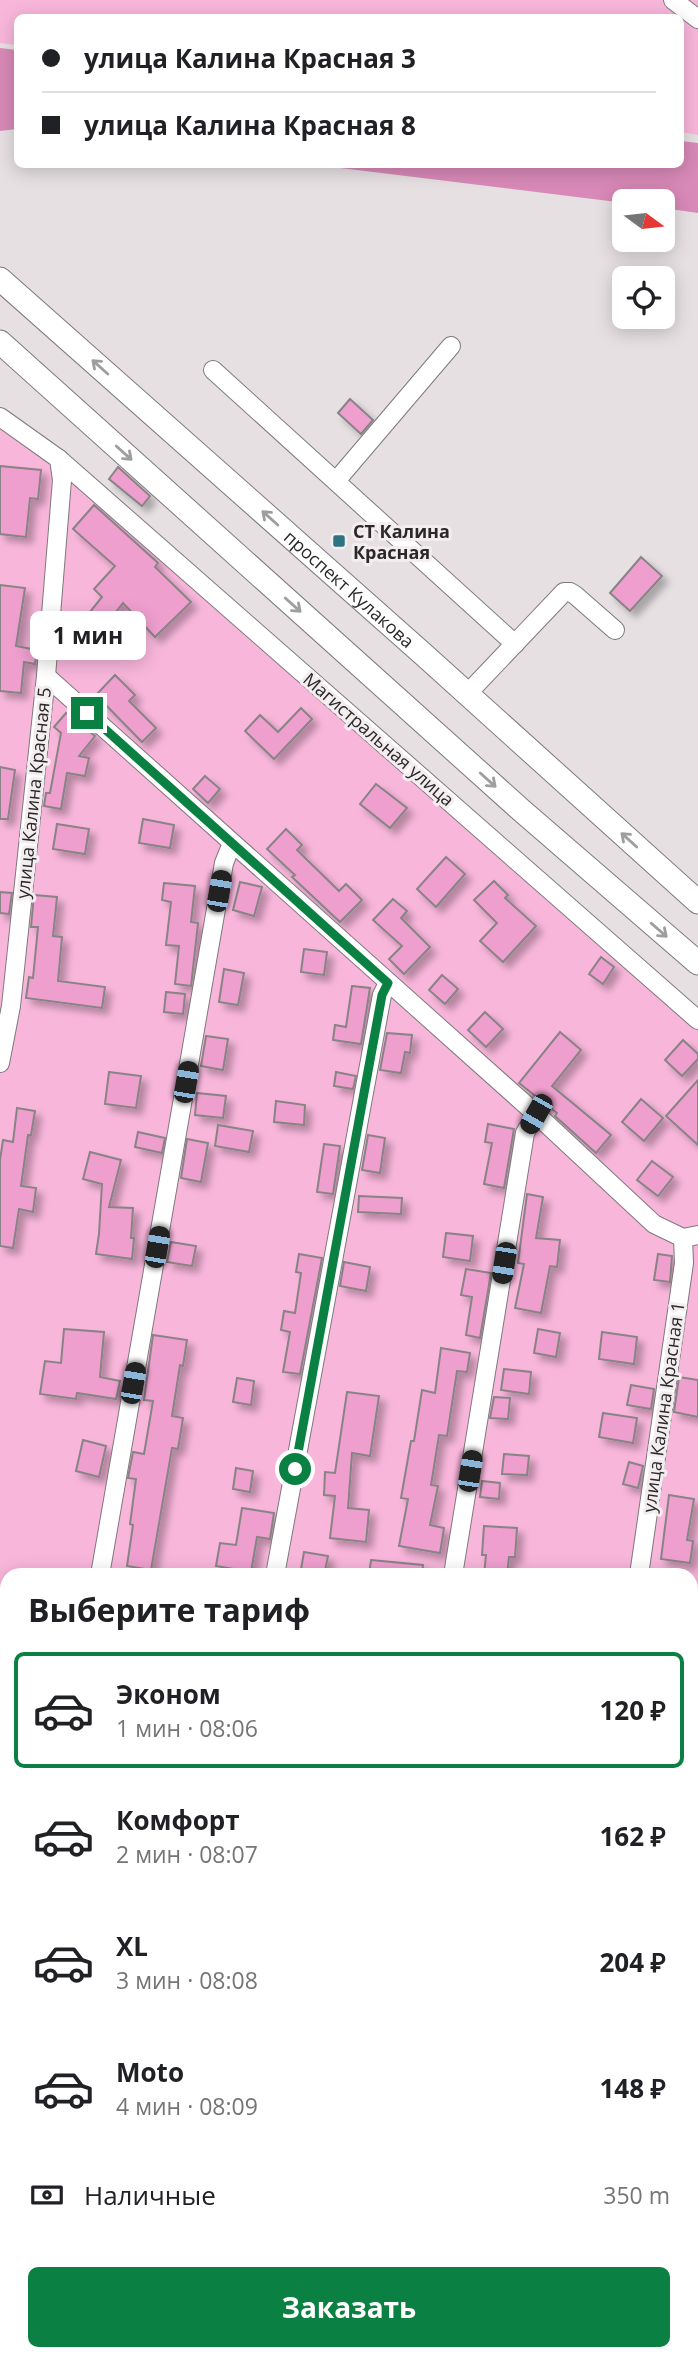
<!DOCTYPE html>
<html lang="ru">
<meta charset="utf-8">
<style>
:root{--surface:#fff;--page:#f6f6f6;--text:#202124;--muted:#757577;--line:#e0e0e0;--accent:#0b8043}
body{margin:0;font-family:"Open Sans",sans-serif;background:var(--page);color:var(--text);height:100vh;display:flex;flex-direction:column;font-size:26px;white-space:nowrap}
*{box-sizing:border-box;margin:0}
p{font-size:23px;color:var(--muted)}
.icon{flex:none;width:38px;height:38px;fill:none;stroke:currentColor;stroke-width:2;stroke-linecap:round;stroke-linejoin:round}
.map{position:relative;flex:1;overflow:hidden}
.panel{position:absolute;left:0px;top:1568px;width:698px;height:793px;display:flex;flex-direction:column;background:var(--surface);border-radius:21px 21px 0 0;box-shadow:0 4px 18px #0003}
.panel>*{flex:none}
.banner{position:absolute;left:14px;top:14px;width:670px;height:154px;border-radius:10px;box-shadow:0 4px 18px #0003;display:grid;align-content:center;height:154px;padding:0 28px;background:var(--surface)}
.needle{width:46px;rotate:105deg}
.controls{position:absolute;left:612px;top:189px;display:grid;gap:14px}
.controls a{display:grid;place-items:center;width:63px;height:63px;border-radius:10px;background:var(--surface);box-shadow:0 4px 18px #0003;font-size:35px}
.end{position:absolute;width:32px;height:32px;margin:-16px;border:9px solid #0b8043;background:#fff;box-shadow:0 0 0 4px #fff}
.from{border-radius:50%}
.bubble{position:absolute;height:49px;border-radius:10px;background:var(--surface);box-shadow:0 4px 18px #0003;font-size:23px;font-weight:700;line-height:49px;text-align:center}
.car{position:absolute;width:21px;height:42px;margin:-21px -10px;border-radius:9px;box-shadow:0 0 5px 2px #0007;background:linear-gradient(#222 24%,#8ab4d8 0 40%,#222 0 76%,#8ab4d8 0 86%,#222 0)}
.banner b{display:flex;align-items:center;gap:24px;height:66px;font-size:26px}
.banner b+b{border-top:2px solid var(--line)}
.banner i{width:18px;height:18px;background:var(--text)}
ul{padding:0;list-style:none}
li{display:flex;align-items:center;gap:21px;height:116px;margin:0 14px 10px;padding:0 14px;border:4px solid transparent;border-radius:10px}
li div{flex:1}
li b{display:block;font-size:26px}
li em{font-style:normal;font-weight:700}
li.selected{border-color:var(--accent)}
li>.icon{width:63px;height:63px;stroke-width:1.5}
h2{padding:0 28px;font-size:32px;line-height:84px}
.pay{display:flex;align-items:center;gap:18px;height:77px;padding:0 28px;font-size:26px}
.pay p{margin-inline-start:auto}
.action{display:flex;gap:14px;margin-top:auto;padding:14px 28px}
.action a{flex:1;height:80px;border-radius:10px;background:var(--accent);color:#fff;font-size:28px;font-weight:700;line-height:80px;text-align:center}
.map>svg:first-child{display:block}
</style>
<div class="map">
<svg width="698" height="2360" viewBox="0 0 698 2360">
<defs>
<filter id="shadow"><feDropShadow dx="6" dy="6" stdDeviation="3.5" flood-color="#0004"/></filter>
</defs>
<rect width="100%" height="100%" fill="#e6e0e3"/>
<g fill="#f8b6db" fill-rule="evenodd">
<polygon points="0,0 698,0 698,135 681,132 681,18 18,18 17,45 0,43"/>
<path d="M0 412 698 1010V2360H0ZM7 1575H691V2354H7Z"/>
</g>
<g fill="#d889b7">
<polygon points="0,48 17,50 17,129 0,131"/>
<polygon points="681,141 698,143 698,213 663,208 663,201 625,201 625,203 316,165 681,164"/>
<polygon points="0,1771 7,1771 7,1831 0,1830"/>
</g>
<g fill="#ef9fce" stroke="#888385" stroke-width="2" filter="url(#shadow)">
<polygon points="350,399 373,420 361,434 338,413"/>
<polygon points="0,466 41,470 38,499 30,498 26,537 0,534"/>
<polygon points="118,467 150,496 142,506 109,479"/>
<polygon points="94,505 158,563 155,567 191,602 155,637 123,603 93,641 77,628 102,597 94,589 115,566 73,529"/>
<polygon points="641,557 662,576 630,611 610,593"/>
<polygon points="0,585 25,588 16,646 37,650 35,664 24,662 21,693 0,691"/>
<polygon points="115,675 135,695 129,701 156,728 142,742 96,695"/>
<polygon points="301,708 312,719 274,759 245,731 260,715 278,732"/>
<polygon points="66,713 95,736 79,756 89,758 85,776 67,773 61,809 44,806 46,793 50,793 61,733 54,727"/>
<polygon points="0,767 15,770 8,819 0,819"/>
<polygon points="205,776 220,789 208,803 193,789"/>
<polygon points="376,784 407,808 390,828 360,804"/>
<polygon points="143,819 174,825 170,848 139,843"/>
<polygon points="57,824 89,829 85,854 53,849"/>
<polygon points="286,829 302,845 297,850 339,891 346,884 362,900 340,922 292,877 295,875 267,849"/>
<polygon points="446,857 465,874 436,907 417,889"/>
<polygon points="494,881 508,895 505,898 536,926 503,962 480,941 497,923 474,900"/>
<polygon points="240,882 262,887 254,916 233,910"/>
<polygon points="164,883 195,886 191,922 198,923 191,986 175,984 179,946 166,945 171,902 162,900"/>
<polygon points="0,892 12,893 9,914 0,913"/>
<polygon points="34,895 57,897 53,936 62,937 58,981 105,987 102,1008 26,998 29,977 33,978 38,927 31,927"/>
<polygon points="393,899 407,911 401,918 430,947 404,974 389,959 402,946 373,920"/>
<polygon points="304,949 327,952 324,975 301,972"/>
<polygon points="601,957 614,967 603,984 589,974"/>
<polygon points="224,969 244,973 238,1005 219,1002"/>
<polygon points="442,975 458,989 445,1004 429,990"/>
<polygon points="352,986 370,988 361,1044 333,1040 335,1025 346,1027"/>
<polygon points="166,992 185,994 183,1014 164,1012"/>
<polygon points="485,1012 503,1029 486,1047 468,1030"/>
<polygon points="560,1032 581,1050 552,1086 611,1135 596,1153 555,1116 557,1113 519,1083"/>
<polygon points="387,1033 412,1035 410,1053 405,1052 401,1073 380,1070"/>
<polygon points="206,1036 228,1039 223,1070 201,1066"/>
<polygon points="683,1040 698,1054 698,1059 682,1076 665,1060"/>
<polygon points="109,1072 141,1076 136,1108 105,1104"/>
<polygon points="336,1072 356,1076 353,1089 334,1086"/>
<polygon points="698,1080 698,1145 666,1116"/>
<polygon points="197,1093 226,1096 223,1118 195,1115"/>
<polygon points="641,1099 663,1118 644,1141 622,1122"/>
<polygon points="276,1101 305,1105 304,1125 274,1122"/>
<polygon points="17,1108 35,1111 31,1135 28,1135 21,1186 36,1188 33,1212 19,1209 13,1248 0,1246 0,1160 3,1140 13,1142"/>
<polygon points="488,1124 514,1129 504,1188 484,1184 492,1143 485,1142"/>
<polygon points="218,1125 253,1131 249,1152 215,1146"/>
<polygon points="138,1132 165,1138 162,1153 135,1147"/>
<polygon points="368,1135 385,1138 380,1173 362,1170"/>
<polygon points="187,1139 208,1143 201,1182 181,1178"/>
<polygon points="324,1144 340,1146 333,1194 317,1192"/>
<polygon points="90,1152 121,1160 109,1207 133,1208 131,1238 134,1238 132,1259 96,1254 99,1234 102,1184 83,1179"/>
<polygon points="652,1161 673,1177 658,1196 637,1180"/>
<polygon points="527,1194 543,1197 536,1238 560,1240 557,1267 550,1266 541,1313 515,1308 524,1264 518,1263"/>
<polygon points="359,1196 402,1198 401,1214 358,1212"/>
<polygon points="446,1233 473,1236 470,1261 443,1257"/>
<polygon points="171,1242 196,1246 192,1266 167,1262"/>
<polygon points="299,1254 322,1258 300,1374 283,1372 290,1332 281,1330 284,1311 295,1313 301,1273 296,1272"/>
<polygon points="658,1254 672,1256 670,1282 654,1280"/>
<polygon points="344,1262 370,1267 366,1291 340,1286"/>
<polygon points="466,1269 491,1273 480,1338 466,1335 472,1297 461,1295"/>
<polygon points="64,1329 104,1332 100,1377 120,1381 116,1399 77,1393 76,1399 40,1394 45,1361 61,1363"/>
<polygon points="538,1329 560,1333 556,1357 534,1353"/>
<polygon points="602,1332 637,1337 634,1364 599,1359"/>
<polygon points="153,1335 187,1340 183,1366 180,1365 172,1416 183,1418 178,1449 172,1448 151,1570 127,1566 133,1525 130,1524 136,1479 128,1478 133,1452 144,1454 153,1401 144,1400"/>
<polygon points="441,1348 470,1353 467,1372 457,1371 447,1436 439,1435 431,1485 438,1486 430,1525 444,1528 440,1553 399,1546 408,1499 401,1498 411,1441 414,1441 422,1390 435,1393"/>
<polygon points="504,1369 531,1372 529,1394 501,1390"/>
<polygon points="679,1377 698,1380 698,1417 674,1412"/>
<polygon points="237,1378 254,1381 251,1405 233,1402"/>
<polygon points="631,1385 654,1389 651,1409 627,1405"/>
<polygon points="347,1392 379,1396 370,1456 352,1453 348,1508 369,1510 366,1542 330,1538 335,1496 324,1495 325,1472 335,1473"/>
<polygon points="494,1397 510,1398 508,1419 490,1418"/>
<polygon points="603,1413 637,1418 633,1443 599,1437"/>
<polygon points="83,1440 106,1446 99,1477 76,1471"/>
<polygon points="504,1454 529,1456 527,1475 502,1474"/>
<polygon points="629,1462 643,1466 638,1488 623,1484"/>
<polygon points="236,1468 253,1471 250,1492 233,1489"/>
<polygon points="482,1481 500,1483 499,1499 480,1497"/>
<polygon points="669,1495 694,1499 687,1540 693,1541 690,1563 661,1559"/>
<polygon points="242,1508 274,1513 270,1539 257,1537 251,1572 216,1566 220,1543 236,1545"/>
<polygon points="484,1526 517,1528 515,1557 509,1557 507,1575 484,1575 486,1555 482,1555"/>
<polygon points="304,1552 328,1556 324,1575 300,1575"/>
<polygon points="371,1560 423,1565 422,1575 369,1575"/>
</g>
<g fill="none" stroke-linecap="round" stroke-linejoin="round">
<defs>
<g id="minor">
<polyline points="673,0 698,19"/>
<polyline points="213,370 515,644"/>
<polyline points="0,417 59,459 62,480 46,676 11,1006 0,1063"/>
<polyline points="59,459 698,1020"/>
<polyline points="336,481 451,346"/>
<polyline points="46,676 536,1114 654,1224 683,1238 698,1235"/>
<polyline points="468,693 564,592 570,592 575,595 615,630"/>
<polyline points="100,1575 224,863 232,843"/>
<polyline points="275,1575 382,995 388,983"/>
<polyline points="453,1575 525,1133 536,1114"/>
<polyline points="639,1575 684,1263 683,1238"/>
<polyline points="0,1844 7,1845"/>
<polyline points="691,1913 698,1913"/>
<polyline points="0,2021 7,2021"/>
<polyline points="691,2094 698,2094"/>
<polyline points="0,2195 7,2196"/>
<polyline points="691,2198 698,2143"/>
<polyline points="667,2360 668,2354"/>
</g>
<g id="major">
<path id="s1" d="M0 279 423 654 698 902"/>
<polyline points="0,342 521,810 698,963"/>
</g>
</defs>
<use href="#minor" stroke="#7e797c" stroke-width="20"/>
<use href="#major" stroke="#7e797c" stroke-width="25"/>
<use href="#minor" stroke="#fff" stroke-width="18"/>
<use href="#major" stroke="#fff" stroke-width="23"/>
</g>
<defs><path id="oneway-shaft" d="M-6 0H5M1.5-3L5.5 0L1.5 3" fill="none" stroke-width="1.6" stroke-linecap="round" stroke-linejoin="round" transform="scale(1.75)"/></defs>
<g stroke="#9f9e9f">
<use href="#oneway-shaft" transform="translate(100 367) rotate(-138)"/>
<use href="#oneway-shaft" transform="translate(124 453) rotate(42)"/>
<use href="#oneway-shaft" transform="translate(270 518) rotate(-138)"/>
<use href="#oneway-shaft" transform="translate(293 605) rotate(42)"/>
<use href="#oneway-shaft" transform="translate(488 780) rotate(42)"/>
<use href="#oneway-shaft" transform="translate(629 840) rotate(-138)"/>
<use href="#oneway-shaft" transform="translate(659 930) rotate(41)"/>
</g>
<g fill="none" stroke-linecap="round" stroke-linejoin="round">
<polyline stroke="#0b8043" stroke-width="9" points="87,713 388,983 382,995 295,1469"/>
</g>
<rect fill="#2d7381" stroke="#f3edf0" stroke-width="2.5" x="332" y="534" width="14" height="14" rx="3.5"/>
<g text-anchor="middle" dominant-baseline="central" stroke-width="6" stroke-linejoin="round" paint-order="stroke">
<g font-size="18" font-weight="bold" fill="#2a2829" stroke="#f3edf0" text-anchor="start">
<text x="353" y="531">СТ Калина<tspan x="353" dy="21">Красная</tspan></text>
</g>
<g font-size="18" fill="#2a2829" stroke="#f3edf0">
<text stroke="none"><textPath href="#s1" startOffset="467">проспект Кулакова</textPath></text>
<text transform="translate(379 739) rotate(41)">Магистральная улица</text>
<text transform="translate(33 793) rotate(-84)">улица Калина Красная 5</text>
<text transform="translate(663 1407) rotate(-82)">улица Калина Красная 1</text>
</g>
</g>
</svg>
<div class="controls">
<a><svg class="needle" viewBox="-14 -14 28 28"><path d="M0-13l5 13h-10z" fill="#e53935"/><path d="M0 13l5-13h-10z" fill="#757577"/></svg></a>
<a><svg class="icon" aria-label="locate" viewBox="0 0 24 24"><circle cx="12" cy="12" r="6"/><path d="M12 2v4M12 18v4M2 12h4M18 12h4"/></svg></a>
</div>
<i class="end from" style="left:295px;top:1469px"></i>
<i class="end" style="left:87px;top:713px"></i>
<div class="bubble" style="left:30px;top:611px;width:116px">1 мин</div>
<i class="car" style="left:219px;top:891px;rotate:10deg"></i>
<i class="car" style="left:186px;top:1082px;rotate:10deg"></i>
<i class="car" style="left:536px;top:1114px;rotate:210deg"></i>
<i class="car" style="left:157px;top:1247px;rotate:10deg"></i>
<i class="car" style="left:504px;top:1263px;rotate:189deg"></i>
<i class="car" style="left:133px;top:1383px;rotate:10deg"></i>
<i class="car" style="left:470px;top:1471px;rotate:9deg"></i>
<div class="banner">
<b><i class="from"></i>улица Калина Красная 3</b>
<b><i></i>улица Калина Красная 8</b>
</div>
<section class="panel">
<h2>Выберите тариф</h2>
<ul>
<li class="selected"><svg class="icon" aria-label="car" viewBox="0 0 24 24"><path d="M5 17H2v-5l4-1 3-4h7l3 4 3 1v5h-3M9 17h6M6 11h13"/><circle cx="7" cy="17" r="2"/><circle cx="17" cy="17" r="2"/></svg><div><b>Эконом</b><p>1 мин · 08:06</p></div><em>120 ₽</em></li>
<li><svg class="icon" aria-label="car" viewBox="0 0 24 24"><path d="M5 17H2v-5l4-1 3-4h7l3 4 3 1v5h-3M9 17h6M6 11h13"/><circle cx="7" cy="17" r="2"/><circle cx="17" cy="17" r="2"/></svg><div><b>Комфорт</b><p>2 мин · 08:07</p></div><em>162 ₽</em></li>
<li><svg class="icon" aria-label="car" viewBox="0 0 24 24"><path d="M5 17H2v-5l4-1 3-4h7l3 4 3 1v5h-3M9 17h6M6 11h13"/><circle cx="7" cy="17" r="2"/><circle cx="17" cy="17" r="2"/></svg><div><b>XL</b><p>3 мин · 08:08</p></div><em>204 ₽</em></li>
<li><svg class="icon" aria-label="car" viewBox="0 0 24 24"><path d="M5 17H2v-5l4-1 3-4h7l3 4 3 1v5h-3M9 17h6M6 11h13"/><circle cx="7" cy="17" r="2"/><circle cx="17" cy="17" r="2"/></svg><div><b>Moto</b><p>4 мин · 08:09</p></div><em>148 ₽</em></li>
</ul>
<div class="pay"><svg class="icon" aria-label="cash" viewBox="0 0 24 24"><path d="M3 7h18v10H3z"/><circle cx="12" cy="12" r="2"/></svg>Наличные<p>350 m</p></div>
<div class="action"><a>Заказать</a></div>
</section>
</div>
